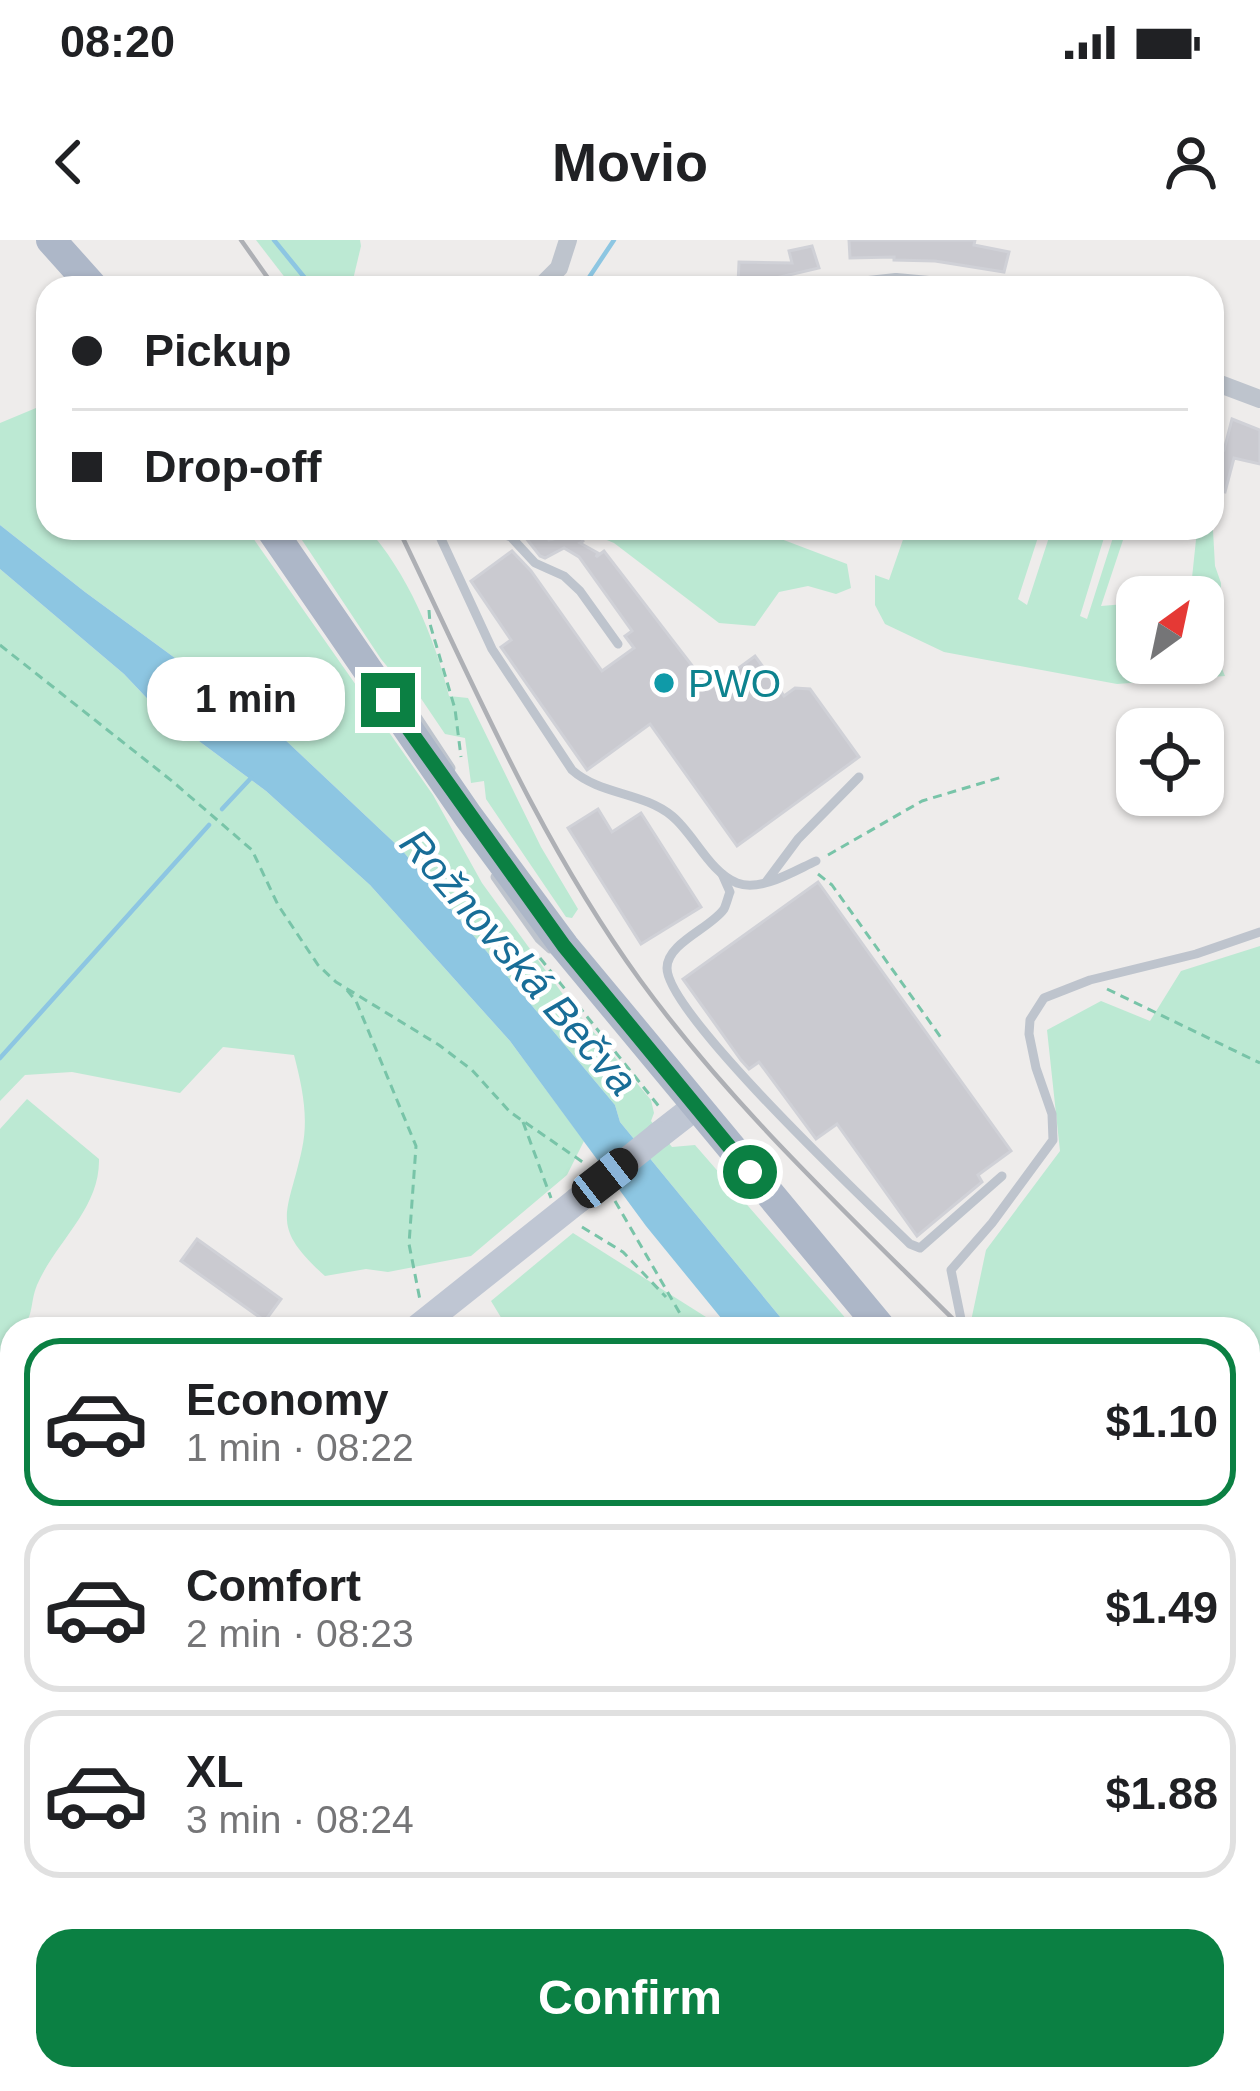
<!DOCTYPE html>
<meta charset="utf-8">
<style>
:root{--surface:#fff;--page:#f6f6f6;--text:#202124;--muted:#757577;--line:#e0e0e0;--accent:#0b8043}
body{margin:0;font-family:Helvetica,sans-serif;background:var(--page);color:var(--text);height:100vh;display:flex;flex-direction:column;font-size:45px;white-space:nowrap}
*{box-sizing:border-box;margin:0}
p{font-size:39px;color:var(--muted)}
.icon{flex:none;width:66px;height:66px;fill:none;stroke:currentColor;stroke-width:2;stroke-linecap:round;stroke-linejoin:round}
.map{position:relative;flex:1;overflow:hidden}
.side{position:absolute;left:0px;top:1077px;width:1260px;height:774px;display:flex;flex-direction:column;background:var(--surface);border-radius:36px 36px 0 0;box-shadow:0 3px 9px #0004}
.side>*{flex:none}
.guide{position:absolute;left:36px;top:36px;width:1188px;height:264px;border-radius:36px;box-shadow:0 3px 9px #0004;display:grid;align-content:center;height:264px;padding:0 36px;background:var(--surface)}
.needle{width:78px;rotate:33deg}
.tools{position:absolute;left:1116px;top:336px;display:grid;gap:24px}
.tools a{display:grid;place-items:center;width:108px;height:108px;border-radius:24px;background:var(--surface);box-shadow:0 3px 9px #0004;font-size:60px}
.end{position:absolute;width:54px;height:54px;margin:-27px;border:15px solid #0b8043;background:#fff;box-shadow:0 0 0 6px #fff}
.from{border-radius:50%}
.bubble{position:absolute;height:84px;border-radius:36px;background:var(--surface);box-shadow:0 3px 9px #0004;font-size:39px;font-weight:700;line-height:84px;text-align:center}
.car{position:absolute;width:36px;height:72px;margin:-36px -18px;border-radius:15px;box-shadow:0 0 9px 3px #0007;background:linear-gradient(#222 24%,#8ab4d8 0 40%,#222 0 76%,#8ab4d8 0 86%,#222 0)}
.guide b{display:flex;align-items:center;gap:42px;height:114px;font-size:45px}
.guide b+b{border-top:3px solid var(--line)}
.guide i{width:30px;height:30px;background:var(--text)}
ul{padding:21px 0 0;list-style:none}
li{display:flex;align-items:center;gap:36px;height:168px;margin:0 24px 18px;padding:0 12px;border:6px solid var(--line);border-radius:36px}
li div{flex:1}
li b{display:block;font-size:45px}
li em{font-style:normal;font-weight:700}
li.active{border-color:var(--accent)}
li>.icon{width:108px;height:108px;stroke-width:1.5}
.button{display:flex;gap:24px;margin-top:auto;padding:24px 36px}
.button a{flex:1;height:138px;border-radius:36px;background:var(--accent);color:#fff;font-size:48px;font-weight:700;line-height:138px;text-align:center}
.status{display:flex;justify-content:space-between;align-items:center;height:84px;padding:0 60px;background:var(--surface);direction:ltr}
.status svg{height:33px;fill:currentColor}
header{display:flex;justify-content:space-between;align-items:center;height:156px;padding:0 36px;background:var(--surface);font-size:54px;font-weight:700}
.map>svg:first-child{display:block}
</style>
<div class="status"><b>08:20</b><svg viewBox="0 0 49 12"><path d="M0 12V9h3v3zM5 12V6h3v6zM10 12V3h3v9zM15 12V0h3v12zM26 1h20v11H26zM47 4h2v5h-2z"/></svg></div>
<header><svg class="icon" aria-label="back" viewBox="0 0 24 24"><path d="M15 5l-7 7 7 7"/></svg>Movio<svg class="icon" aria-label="person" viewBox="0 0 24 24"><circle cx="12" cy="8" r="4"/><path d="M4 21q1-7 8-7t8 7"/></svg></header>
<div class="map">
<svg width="1260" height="1851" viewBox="0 0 1260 1851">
<rect width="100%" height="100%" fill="#eeeceb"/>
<g fill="#bce9d3">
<polygon points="256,0 360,0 361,6 351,48 293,48"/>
<polygon points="48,163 48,288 246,288 433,555 482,643 570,764 651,860 654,873 651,881 672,907 695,905 855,1089 790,1089 620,882 615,865 401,609 280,495 85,352 0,285 0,183"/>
<path d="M294 288H367C407 332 435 398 449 456L468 458 541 607 578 669 572 678 566 677 486 559 484 541 471 543 465 498 445 494 420 457 408 452 381 419Z"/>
<polygon points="578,288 752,288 847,324 851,348 836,354 808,346 779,352 755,386 719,383 614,303"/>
<polygon points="907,288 1041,288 1018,359 1027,365 1052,288 1107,288 1080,376 1087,379 1116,288 1127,288 1101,366 1137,363 1137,423 1203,423 1203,357 1190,357 1197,290 1213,290 1215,326 1221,343 1219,421 1225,436 1117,444 944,412 885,384 875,365 875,335 889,340"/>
<path d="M0 329 124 434 160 472 266 551 370 645 510 801 584 901 567 935 471 1016 388 1032 366 1029 325 1036C268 985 288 975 302 909 309 877 302 846 294 815L223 807 180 853 72 832 25 835 0 861Z"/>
<polygon points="1260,706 1260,1476 1248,1462 1248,1089 979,1089 971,1081 986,1010 1060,911 1047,790 1101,761 1150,781 1181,731"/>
<path d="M27 859 99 919C100 969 56 1001 37 1045 30 1062 34 1075 22 1089H12V1100L0 1113V889Z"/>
<polygon points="573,993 725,1089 508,1089 491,1061"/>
<polygon points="0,1128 12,1142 12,1288 0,1299"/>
<polygon points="1248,1540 1260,1554 1260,1705 1248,1689"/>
<polygon points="1248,1777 1260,1793 1260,1851 594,1851 590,1839 1248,1839"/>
</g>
<polygon fill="#8dc6e2" points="0,285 85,352 280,495 401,609 615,865 620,882 790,1089 730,1089 646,986 510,801 370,645 266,551 160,472 124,434 0,329"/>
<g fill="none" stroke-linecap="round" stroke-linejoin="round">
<g stroke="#8dc6e2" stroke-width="4.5">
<polyline points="274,0 313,48"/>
<polyline points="582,48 614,0"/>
<polyline points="222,569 251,538"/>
<polyline points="0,818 209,585"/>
<polyline points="1248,1629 1260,1640"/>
<polyline points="608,1839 611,1851"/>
</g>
</g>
<g fill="#cacad0" stroke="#d0d1d7" stroke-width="3">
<polygon points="849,0 975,0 974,5 1009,12 1004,32 935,21 894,20 894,17 850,18"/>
<polygon points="812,6 819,28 776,38 776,44 738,44 739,22 792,23 789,11"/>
<polygon points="1232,179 1260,190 1260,224 1234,218 1225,252 1212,249 1212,207 1224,210"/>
<polygon points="518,288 541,288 549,300 558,298 555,295 558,290 569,296 581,294 583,301 580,303 598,313 596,317 604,311 710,449 755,416 784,456 795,448 810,449 859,517 737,606 650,484 587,530 501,407 511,400 471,341 512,311 531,331 602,431 634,408 625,396 632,391 579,317 564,308 545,318 540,316"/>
<polygon points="598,569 612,592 641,573 701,667 641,704 568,588"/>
<polygon points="818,642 1011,911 978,935 982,942 917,996 837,884 816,899 759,822 749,829 741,820 683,739"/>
<polygon points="197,999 281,1059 265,1081 181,1021"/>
</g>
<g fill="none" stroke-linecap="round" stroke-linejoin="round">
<g stroke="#78c4a8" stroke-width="3" stroke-dasharray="9 6" stroke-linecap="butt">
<polyline points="429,370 430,384 455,469 461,517"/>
<polyline points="0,405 172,541 252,610 278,665 318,725 336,742 439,805 472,830 510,872 587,925"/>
<polyline points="828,615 922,561 1002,537"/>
<polyline points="818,634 832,645 942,799"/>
<polyline points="540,718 661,869"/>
<polyline points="1107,749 1260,823"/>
<polyline points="347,750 356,761 416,906 409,1004 420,1060"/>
<polyline points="523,882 551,958"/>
<polyline points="615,961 689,1089"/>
<polyline points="582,987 623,1012 666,1057"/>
<polyline points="1248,1797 1260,1811"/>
<polyline points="946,1839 953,1851"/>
<polyline points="1047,1839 1066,1851"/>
</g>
<g stroke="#bec4cd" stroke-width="9">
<path d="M436 288 492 409 572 530C600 555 643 552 672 576 694 594 710 633 737 643 761 652 794 631 816 621"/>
<polyline points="487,288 511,297 535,323 564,336 580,351 618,404"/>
<polyline points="414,472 451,528"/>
<path d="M722 634 730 652C729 654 725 668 724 669 711 688 667 703 667 728 667 774 868 963 910 1004L920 1008 1002 936"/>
<polyline points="495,637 539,699 550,709"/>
<polyline points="766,642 798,599 859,537"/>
<polyline points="963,1089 951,1030 992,983 1053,900 1052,874 1036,828 1029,794 1030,780 1044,758 1090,740 1196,714 1260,692"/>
<polyline points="0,1377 12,1367"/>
</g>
<g stroke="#bec4cd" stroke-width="18">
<polyline points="539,48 559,28 568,0"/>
<polyline points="842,48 896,42 961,48"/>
<polyline points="1212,141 1260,159"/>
</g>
<g stroke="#bfc6d3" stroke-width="27">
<polyline points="659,895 695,867"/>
<polyline points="416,1089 578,960"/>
<polyline points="0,1421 12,1411"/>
</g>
<g stroke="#adb7c8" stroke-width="30">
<polyline points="51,0 94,48"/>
<polyline points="270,288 468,576 564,706 882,1089"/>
<polyline points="1248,1513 1260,1527"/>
</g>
<g stroke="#aeb0b5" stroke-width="4.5">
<polyline points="241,0 275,48"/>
<path d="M398 288C472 441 539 601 640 740 733 868 851 977 963 1089"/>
<polyline points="1248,1479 1260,1492"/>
</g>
<polyline stroke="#bfc6d3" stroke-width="27" points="578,960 659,895"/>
</g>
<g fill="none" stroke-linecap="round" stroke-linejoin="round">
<polyline stroke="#0b8043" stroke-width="15" points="388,460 564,706 750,932"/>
</g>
<circle fill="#0f9aa8" stroke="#fff" stroke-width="4.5" cx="664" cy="443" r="12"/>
<g text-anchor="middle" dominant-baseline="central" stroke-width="9" stroke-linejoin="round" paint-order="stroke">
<g font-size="39" fill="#0d838f" stroke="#fff" text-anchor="start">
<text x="688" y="443">PWO</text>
</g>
<g font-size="42" font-style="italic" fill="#186d97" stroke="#fff">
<text transform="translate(519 722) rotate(49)">Rožnovská Bečva</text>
</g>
</g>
</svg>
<div class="tools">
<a><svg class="needle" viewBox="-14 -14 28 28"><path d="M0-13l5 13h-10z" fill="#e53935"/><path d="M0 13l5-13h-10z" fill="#757577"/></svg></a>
<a><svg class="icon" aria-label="locate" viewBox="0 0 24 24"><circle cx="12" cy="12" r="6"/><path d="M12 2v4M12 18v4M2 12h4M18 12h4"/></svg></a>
</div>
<i class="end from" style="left:750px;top:932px"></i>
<i class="end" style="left:388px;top:460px"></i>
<div class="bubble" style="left:147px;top:417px;width:198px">1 min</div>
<i class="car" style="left:605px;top:938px;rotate:52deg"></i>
<div class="guide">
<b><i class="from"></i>Pickup</b>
<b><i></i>Drop-off</b>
</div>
<section class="side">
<ul>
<li class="active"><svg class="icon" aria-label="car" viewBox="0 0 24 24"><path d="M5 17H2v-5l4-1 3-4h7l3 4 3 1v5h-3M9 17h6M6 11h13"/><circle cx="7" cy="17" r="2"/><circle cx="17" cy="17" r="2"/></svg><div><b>Economy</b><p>1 min · 08:22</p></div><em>$1.10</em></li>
<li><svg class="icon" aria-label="car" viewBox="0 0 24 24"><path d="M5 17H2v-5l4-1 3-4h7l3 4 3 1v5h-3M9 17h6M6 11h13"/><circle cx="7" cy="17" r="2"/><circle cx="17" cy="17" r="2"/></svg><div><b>Comfort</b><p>2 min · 08:23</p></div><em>$1.49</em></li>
<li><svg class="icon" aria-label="car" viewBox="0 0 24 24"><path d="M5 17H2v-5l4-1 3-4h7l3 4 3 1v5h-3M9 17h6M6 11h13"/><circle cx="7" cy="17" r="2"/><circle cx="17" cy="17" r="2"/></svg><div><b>XL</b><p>3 min · 08:24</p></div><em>$1.88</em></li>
</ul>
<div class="button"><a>Confirm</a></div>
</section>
</div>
